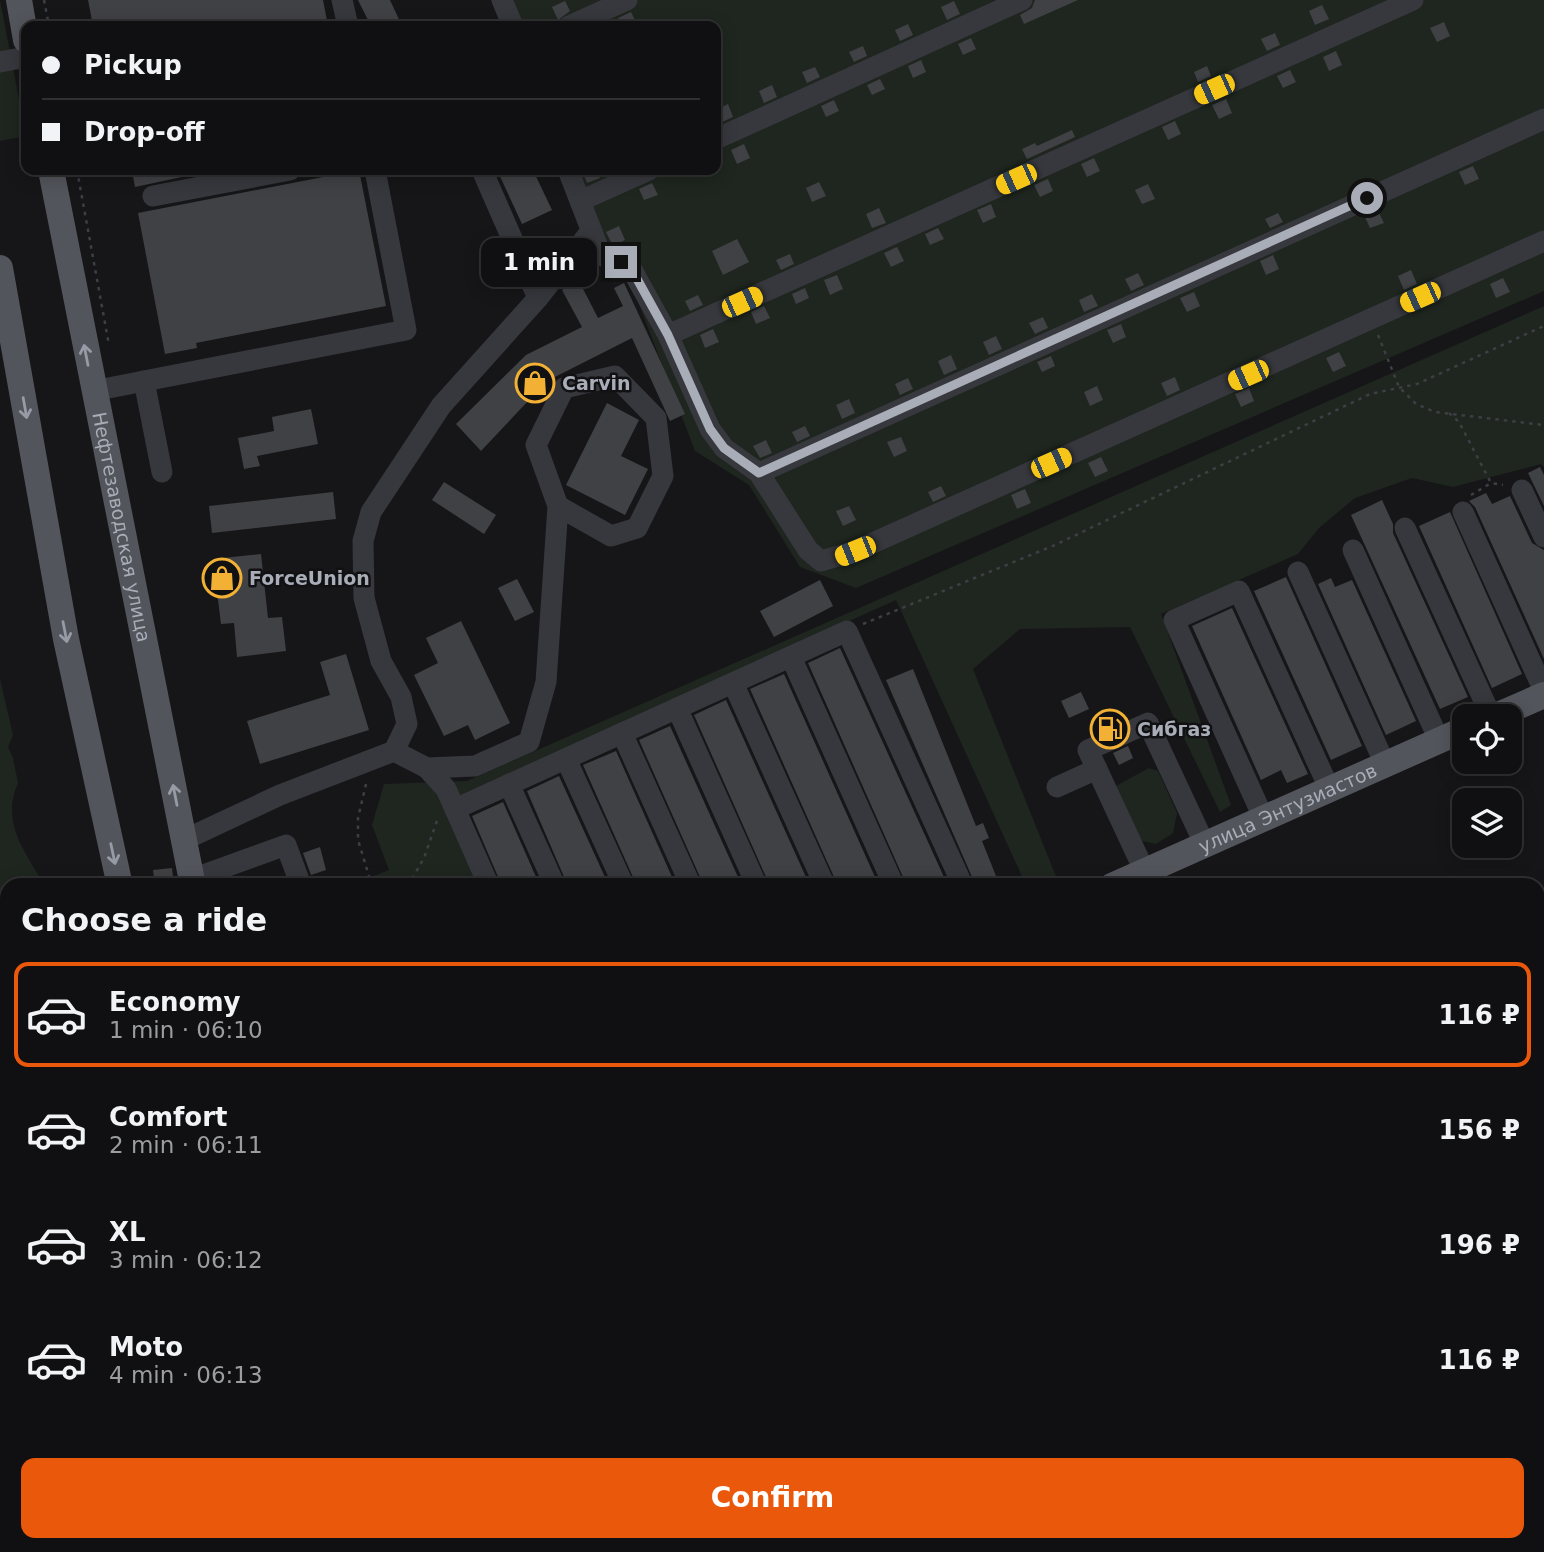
<!DOCTYPE html>
<meta charset="utf-8">
<style>
:root{--surface:#101012;--page:#1e1e20;--text:#f1f3f6;--muted:#9c9d9f;--line:#303032;--accent:#ea580c}
body{margin:0;font-family:"DejaVu Sans",sans-serif;background:var(--page);color:var(--text);height:100vh;display:flex;flex-direction:column;font-size:26px;white-space:nowrap}
*{box-sizing:border-box;margin:0}
p{font-size:23px;color:var(--muted)}
.icon{flex:none;width:38px;height:38px;fill:none;stroke:currentColor;stroke-width:2;stroke-linecap:round;stroke-linejoin:round}
.map{position:relative;flex:1;overflow:hidden}
.panel{position:absolute;left:0px;top:878px;width:1545px;height:674px;display:flex;flex-direction:column;background:var(--surface);border-radius:21px 21px 0 0;box-shadow:0 4px 18px #0003,0 0 0 2px var(--line)}
.panel>*{flex:none}
.top-card{position:absolute;left:21px;top:21px;width:700px;height:154px;border-radius:14px;box-shadow:0 4px 18px #0003,0 0 0 2px var(--line);display:grid;align-content:center;height:154px;padding:0 21px;background:var(--surface)}
.buttons{position:absolute;left:1452px;top:704px;display:grid;gap:14px}
.buttons a{display:grid;place-items:center;width:70px;height:70px;border-radius:14px;background:var(--surface);box-shadow:0 4px 18px #0003,0 0 0 2px var(--line);font-size:35px}
.end{position:absolute;width:32px;height:32px;margin:-16px;border:9px solid #a8adb8;background:#111;box-shadow:0 0 0 4px #111}
.from{border-radius:50%}
.bubble{position:absolute;height:49px;border-radius:14px;background:var(--surface);box-shadow:0 4px 18px #0003,0 0 0 2px var(--line);font-size:23px;font-weight:700;line-height:49px;text-align:center}
.car{position:absolute;width:21px;height:42px;margin:-21px -10px;border-radius:9px;box-shadow:0 0 5px 2px #0007;background:linear-gradient(#f5c518 24%,#345 0 40%,#f5c518 0 76%,#345 0 86%,#f5c518 0)}
.top-card b{display:flex;align-items:center;gap:24px;height:66px;font-size:26px}
.top-card b+b{border-top:2px solid var(--line)}
.top-card i{width:18px;height:18px;background:var(--text)}
ul{padding:0;list-style:none}
li{display:flex;align-items:center;gap:21px;height:105px;margin:0 14px 10px;padding:0 7px;border:4px solid transparent;border-radius:14px}
li div{flex:1}
li b{display:block;font-size:26px}
li em{font-style:normal;font-weight:700}
li.selected{border-color:var(--accent)}
li>.icon{width:63px;height:63px;stroke-width:1.5}
h2{padding:0 21px;font-size:32px;line-height:84px}
.button{display:flex;gap:14px;margin-top:auto;padding:14px 21px}
.button a{flex:1;height:80px;border-radius:14px;background:var(--accent);color:#fff;font-size:28px;font-weight:700;line-height:80px;text-align:center}
.map>svg:first-child{display:block}
</style>
<div class="map">
<svg width="1544" height="1552" viewBox="0 0 1544 1552">
<rect width="100%" height="100%" fill="#161618"/>
<g fill="#1e261f">
<polygon points="0,0 26,136 0,141"/>
<polygon points="491,0 1544,0 1544,291 856,588 800,567 749,485 695,451 629,278 559,170 716,170 716,26 502,26"/>
<polygon points="1544,306 1544,467 1541,464 1453,487 1412,478 1355,498 1319,528 1298,554 1161,614 1231,805 1220,812 1130,627 1020,629 973,669 1059,884 1026,885 896,600 446,802 484,885 348,886 389,870 372,825 384,784 467,781"/>
<path d="M0 679 13 735 8 747 13 758 18 783C0 823 26 852 44 885L7 886V923H0Z"/>
<polygon points="1149,768 1158,771 1177,813 1173,833 1156,844 1142,841 1114,787"/>
<polygon points="7,1067 7,1325 0,1328 0,1071"/>
</g>
<g fill="#404145">
<polygon points="88,0 323,0 328,26 93,26"/>
<polygon points="358,0 390,0 402,26 371,26"/>
<polygon points="1035,0 1078,0 1024,24 1020,15 1032,8"/>
<polygon points="565,1 570,11 558,20 552,7"/>
<polygon points="954,1 960,14 947,20 941,7"/>
<polygon points="1322,5 1329,19 1315,25 1309,11"/>
<polygon points="631,12 638,26 622,26 618,18"/>
<polygon points="1444,22 1450,36 1437,42 1430,28"/>
<polygon points="908,24 913,35 900,41 895,30"/>
<polygon points="1275,33 1280,45 1267,51 1261,39"/>
<polygon points="971,38 976,49 963,55 958,44"/>
<polygon points="863,46 867,56 854,62 849,52"/>
<polygon points="1336,51 1342,65 1329,71 1323,57"/>
<polygon points="921,60 926,72 913,78 908,66"/>
<polygon points="1207,66 1211,76 1198,82 1194,72"/>
<polygon points="815,67 820,77 807,83 802,72"/>
<polygon points="1290,70 1296,82 1283,88 1277,76"/>
<polygon points="880,79 885,89 872,95 867,85"/>
<polygon points="772,85 777,97 764,103 759,91"/>
<polygon points="1226,99 1232,113 1219,119 1212,105"/>
<polygon points="834,100 839,111 826,117 821,106"/>
<polygon points="728,104 733,117 720,123 716,110"/>
<polygon points="1175,121 1181,134 1168,140 1162,127"/>
<polygon points="1072,130 1075,137 1027,159 1022,149 1035,143 1037,146"/>
<polygon points="744,144 750,158 737,164 731,150"/>
<polygon points="1094,158 1100,171 1087,177 1081,164"/>
<polygon points="1473,166 1479,179 1465,185 1459,172"/>
<polygon points="132,170 191,170 191,175 135,187"/>
<polygon points="359,170 386,306 196,343 197,348 165,354 138,213"/>
<polygon points="497,170 533,170 552,210 522,224"/>
<polygon points="582,170 596,170 600,178 587,183"/>
<polygon points="1048,179 1053,191 1040,197 1034,185"/>
<polygon points="819,182 826,196 812,202 806,188"/>
<polygon points="652,183 658,195 644,200 639,189"/>
<polygon points="1148,184 1155,199 1142,204 1135,190"/>
<polygon points="991,204 996,217 983,223 977,210"/>
<polygon points="879,208 886,223 872,228 866,214"/>
<polygon points="1377,209 1384,223 1370,228 1364,215"/>
<polygon points="1278,213 1283,222 1270,228 1265,219"/>
<polygon points="619,226 625,240 613,246 606,232"/>
<polygon points="938,228 944,239 930,245 925,234"/>
<polygon points="737,239 749,262 723,275 712,251"/>
<polygon points="897,247 904,261 891,267 884,253"/>
<polygon points="790,254 794,264 781,270 776,260"/>
<polygon points="1273,255 1279,269 1266,275 1260,261"/>
<polygon points="1411,270 1417,284 1404,290 1398,276"/>
<polygon points="1138,273 1144,285 1131,291 1125,279"/>
<polygon points="837,275 843,289 830,295 824,280"/>
<polygon points="1503,278 1510,292 1496,298 1490,284"/>
<polygon points="579,281 598,318 623,306 614,288 624,283 685,414 670,421 632,338 547,381 481,451 456,424 526,355 582,327 562,290"/>
<polygon points="805,288 809,298 796,304 792,294"/>
<polygon points="1194,292 1200,306 1187,312 1180,298"/>
<polygon points="1092,294 1098,306 1084,312 1079,300"/>
<polygon points="698,295 703,305 690,311 685,301"/>
<polygon points="764,306 770,318 756,324 751,312"/>
<polygon points="1043,317 1048,328 1035,334 1029,323"/>
<polygon points="1121,324 1126,337 1113,343 1107,330"/>
<polygon points="713,329 719,342 705,348 700,335"/>
<polygon points="996,336 1002,349 989,355 983,342"/>
<polygon points="1339,352 1346,366 1333,372 1326,358"/>
<polygon points="951,355 957,369 944,375 938,361"/>
<polygon points="1051,356 1055,366 1042,372 1037,362"/>
<polygon points="1175,377 1180,390 1167,396 1161,383"/>
<polygon points="908,378 913,389 900,395 895,384"/>
<polygon points="1097,386 1103,400 1090,406 1084,392"/>
<polygon points="1249,388 1254,401 1241,407 1235,394"/>
<polygon points="849,399 855,413 842,419 836,405"/>
<polygon points="607,403 639,420 621,456 648,469 625,515 566,485"/>
<polygon points="311,409 318,444 257,456 260,466 244,469 238,438 274,431 272,417"/>
<polygon points="805,426 810,436 797,442 792,432"/>
<polygon points="901,437 907,451 894,457 887,442"/>
<polygon points="766,440 772,453 760,458 753,446"/>
<polygon points="1101,457 1108,471 1095,477 1088,463"/>
<polygon points="1540,467 1544,475 1544,506 1528,473"/>
<polygon points="444,482 496,515 484,534 432,500"/>
<polygon points="941,486 946,496 933,502 928,492"/>
<polygon points="1025,489 1031,503 1017,509 1011,495"/>
<polygon points="333,492 336,519 212,533 209,506"/>
<polygon points="1486,493 1492,504 1510,496 1532,543 1544,550 1544,659 1475,507 1469,501"/>
<polygon points="1382,500 1393,524 1393,533 1468,697 1440,709 1351,515"/>
<polygon points="849,506 856,520 843,526 836,511"/>
<polygon points="1450,512 1522,674 1492,688 1419,526"/>
<polygon points="261,554 268,618 282,617 286,651 237,657 234,623 221,624 213,559"/>
<polygon points="1286,577 1362,746 1331,760 1254,591"/>
<polygon points="1331,578 1335,587 1352,580 1416,721 1386,735 1318,584"/>
<polygon points="517,579 534,612 515,621 498,588"/>
<polygon points="820,580 833,606 774,637 760,611"/>
<polygon points="1232,608 1308,774 1287,783 1281,770 1261,780 1192,626"/>
<polygon points="461,621 510,723 475,740 468,725 444,736 414,675 438,663 426,638"/>
<polygon points="840,648 948,886 907,886 808,663"/>
<polygon points="346,654 369,730 260,764 247,721 330,695 320,662"/>
<polygon points="913,669 976,826 983,823 989,838 982,841 1000,886 976,886 886,680"/>
<polygon points="784,674 879,886 838,886 750,689"/>
<polygon points="1081,692 1089,709 1069,718 1061,701"/>
<polygon points="726,700 810,886 770,886 694,715"/>
<polygon points="670,726 742,886 704,886 639,740"/>
<polygon points="1128,746 1133,758 1119,765 1113,753"/>
<polygon points="616,751 676,886 637,886 583,765"/>
<polygon points="559,776 609,886 568,886 527,791"/>
<polygon points="503,802 540,886 502,886 472,816"/>
<polygon points="320,847 326,870 311,875 303,853"/>
<polygon points="172,868 174,886 155,886 153,870"/>
</g>
<g fill="none" stroke-linecap="round" stroke-linejoin="round">
<g stroke="#3d3f44" stroke-width="2.5" stroke-dasharray="3.5 5" stroke-linecap="butt">
<polyline points="44,0 49,26"/>
<polyline points="77,170 109,345"/>
<polyline points="1378,335 1399,387 1416,404 1435,412 1544,425"/>
<polyline points="1449,413 1459,422 1491,483 1503,485"/>
<polyline points="1471,495 1491,483"/>
<polyline points="863,624 1055,545 1370,394 1417,384 1544,326"/>
<polyline points="366,784 358,818 358,840 372,886"/>
<polyline points="408,886 424,858 438,818"/>
<polyline points="1538,1030 1544,1027"/>
<polyline points="0,1070 7,1079"/>
<polyline points="0,1265 7,1269"/>
</g>
<g stroke="#37383d" stroke-width="21">
<polyline points="342,0 348,26"/>
<polyline points="502,0 513,26"/>
<polyline points="569,26 627,0"/>
<polyline points="0,62 26,57"/>
<polyline points="716,139 1022,0"/>
<polyline points="482,170 538,298"/>
<polyline points="568,170 601,255 631,268 668,335 710,429 724,448 759,473 808,550 821,561 855,551 1544,241"/>
<polyline points="153,196 290,170"/>
<polyline points="580,201 649,170"/>
<polyline points="668,335 1413,0"/>
<polyline points="144,381 162,472"/>
<polyline points="93,391 406,330 375,170"/>
<polyline points="759,473 1544,119"/>
<polyline points="1522,490 1544,537"/>
<polyline points="1463,512 1544,691"/>
<polyline points="1405,528 1491,716"/>
<polyline points="1353,550 1439,740"/>
<polyline points="1298,572 1385,764"/>
<polyline points="791,657 894,886"/>
<polyline points="733,683 825,886"/>
<polyline points="677,708 757,886"/>
<polyline points="622,733 691,886"/>
<polyline points="394,751 427,768 475,766 529,742 546,682 558,506 536,445 564,388 615,376 656,418 663,476 637,528 611,536 558,506"/>
<polyline points="566,759 624,886"/>
<polyline points="427,768 446,789 455,809"/>
<polyline points="509,784 555,886"/>
<polyline points="1057,787 1097,769"/>
<polyline points="1263,817 1174,620 1239,591 1329,788"/>
<polyline points="184,840 280,795 394,751 407,724 401,697 381,661 364,598 363,541 371,512 441,406 538,298 591,231"/>
<polyline points="1144,870 1088,750 1148,723 1204,843"/>
<polyline points="192,879 286,845 300,883 295,886"/>
<polyline points="489,886 455,809 847,631 963,886"/>
<polyline points="0,999 7,994"/>
<polyline points="1538,1091 1544,1088"/>
<polyline points="0,1347 7,1344"/>
<polyline points="1538,1354 1544,1351"/>
<polyline points="1538,1515 1544,1513"/>
<polyline points="111,1545 114,1552"/>
<polyline points="216,1545 219,1552"/>
<polyline points="556,1545 559,1552"/>
<polyline points="700,1545 703,1552"/>
<polyline points="836,1545 839,1552"/>
<polyline points="970,1545 973,1552"/>
<polyline points="1118,1545 1121,1552"/>
<polyline points="1184,1552 1198,1545"/>
<polyline points="1529,1552 1544,1545"/>
</g>
<g stroke="#53555c" stroke-width="26">
<polyline points="19,0 26,40"/>
<path id="s1" d="M51 170 193 886"/>
<polyline points="0,268 66,639 120,886"/>
<polyline points="1496,716 1544,695"/>
<path id="s2" d="M1112 886 1465 729"/>
<polyline points="0,1430 7,1427"/>
<polyline points="0,1458 7,1455"/>
<polyline points="377,1545 380,1552"/>
<polyline points="405,1545 409,1552"/>
</g>
</g>
<defs><path id="oneway-shaft" d="M-6 0H5M1.5-3L5.5 0L1.5 3" fill="none" stroke-width="1.6" stroke-linecap="round" stroke-linejoin="round" transform="scale(1.75)"/></defs>
<g stroke="#979ba6">
<use href="#oneway-shaft" transform="translate(86 355) rotate(-101)"/>
<use href="#oneway-shaft" transform="translate(25 408) rotate(80)"/>
<use href="#oneway-shaft" transform="translate(65 632) rotate(79)"/>
<use href="#oneway-shaft" transform="translate(175 795) rotate(-101)"/>
<use href="#oneway-shaft" transform="translate(113 854) rotate(78)"/>
</g>
<g fill="none" stroke-linecap="round" stroke-linejoin="round">
<polyline stroke="#a8adb8" stroke-width="9" points="621,262 631,268 668,335 710,429 724,448 759,473 1367,198"/>
</g>
<defs>
<symbol id="shop-ring" viewBox="-11 -11 22 22"><circle r="9.5" fill="#111113" stroke="#f2b134" stroke-width="1.5"/><path d="M-5-2.5h2.3a2.7 3.5 0 0 1 5.4 0H5L5.5 6h-11ZM-1.5-2.5h3a1.5 2.3 0 0 0-3 0Z" fill="#f2b134"/></symbol>
<symbol id="fuel-ring" viewBox="-11 -11 22 22"><circle r="9.5" fill="#111113" stroke="#f2b134" stroke-width="1.5"/><path d="M-5.5-6h7V0h2V4h1.3V-2.5L3-4.5l.8-.8L6-3V5H2.5V1h-1V6h-7ZM-4.2-4.7v3.2H.2V-4.7Z" fill="#f2b134"/></symbol>
</defs>
<g fill-rule="evenodd">
<use href="#shop-ring" x="513" y="361" width="44" height="44"/>
<use href="#shop-ring" x="200" y="556" width="44" height="44"/>
<use href="#fuel-ring" x="1088" y="707" width="44" height="44"/>
</g>
<g text-anchor="middle" dominant-baseline="central" stroke-width="5" stroke-linejoin="round" paint-order="stroke">
<g font-size="19" font-weight="bold" fill="#a8adb8" stroke="#111113" text-anchor="start">
<text x="562" y="383">Carvin</text>
<text x="249" y="578">ForceUnion</text>
<text x="1137" y="729">Сибгаз</text>
</g>
<g font-size="19" fill="#a8adb8" stroke="#111113">
<text stroke="none"><textPath href="#s1" startOffset="364">Нефтезаводская улица</textPath></text>
<text stroke="none"><textPath href="#s2" startOffset="192">улица Энтузиастов</textPath></text>
</g>
</g>
</svg>
<div class="buttons">
<a><svg class="icon" aria-label="locate" viewBox="0 0 24 24"><circle cx="12" cy="12" r="6"/><path d="M12 2v4M12 18v4M2 12h4M18 12h4"/></svg></a>
<a><svg class="icon" aria-label="layers" viewBox="0 0 24 24"><path d="M12 4l9 5-9 5-9-5zM3 14l9 5 9-5"/></svg></a>
</div>
<i class="end from" style="left:1367px;top:198px"></i>
<i class="end" style="left:621px;top:262px"></i>
<div class="bubble" style="left:481px;top:238px;width:116px">1 min</div>
<i class="car" style="left:1214px;top:89px;rotate:246deg"></i>
<i class="car" style="left:1016px;top:179px;rotate:246deg"></i>
<i class="car" style="left:1420px;top:297px;rotate:246deg"></i>
<i class="car" style="left:742px;top:302px;rotate:66deg"></i>
<i class="car" style="left:1248px;top:375px;rotate:246deg"></i>
<i class="car" style="left:1051px;top:463px;rotate:66deg"></i>
<i class="car" style="left:855px;top:551px;rotate:248deg"></i>
<div class="top-card">
<b><i class="from"></i>Pickup</b>
<b><i></i>Drop-off</b>
</div>
<section class="panel">
<h2>Choose a ride</h2>
<ul>
<li class="selected"><svg class="icon" aria-label="car" viewBox="0 0 24 24"><path d="M5 17H2v-5l4-1 3-4h7l3 4 3 1v5h-3M9 17h6M6 11h13"/><circle cx="7" cy="17" r="2"/><circle cx="17" cy="17" r="2"/></svg><div><b>Economy</b><p>1 min · 06:10</p></div><em>116 ₽</em></li>
<li><svg class="icon" aria-label="car" viewBox="0 0 24 24"><path d="M5 17H2v-5l4-1 3-4h7l3 4 3 1v5h-3M9 17h6M6 11h13"/><circle cx="7" cy="17" r="2"/><circle cx="17" cy="17" r="2"/></svg><div><b>Comfort</b><p>2 min · 06:11</p></div><em>156 ₽</em></li>
<li><svg class="icon" aria-label="car" viewBox="0 0 24 24"><path d="M5 17H2v-5l4-1 3-4h7l3 4 3 1v5h-3M9 17h6M6 11h13"/><circle cx="7" cy="17" r="2"/><circle cx="17" cy="17" r="2"/></svg><div><b>XL</b><p>3 min · 06:12</p></div><em>196 ₽</em></li>
<li><svg class="icon" aria-label="car" viewBox="0 0 24 24"><path d="M5 17H2v-5l4-1 3-4h7l3 4 3 1v5h-3M9 17h6M6 11h13"/><circle cx="7" cy="17" r="2"/><circle cx="17" cy="17" r="2"/></svg><div><b>Moto</b><p>4 min · 06:13</p></div><em>116 ₽</em></li>
</ul>
<div class="button"><a>Confirm</a></div>
</section>
</div>
